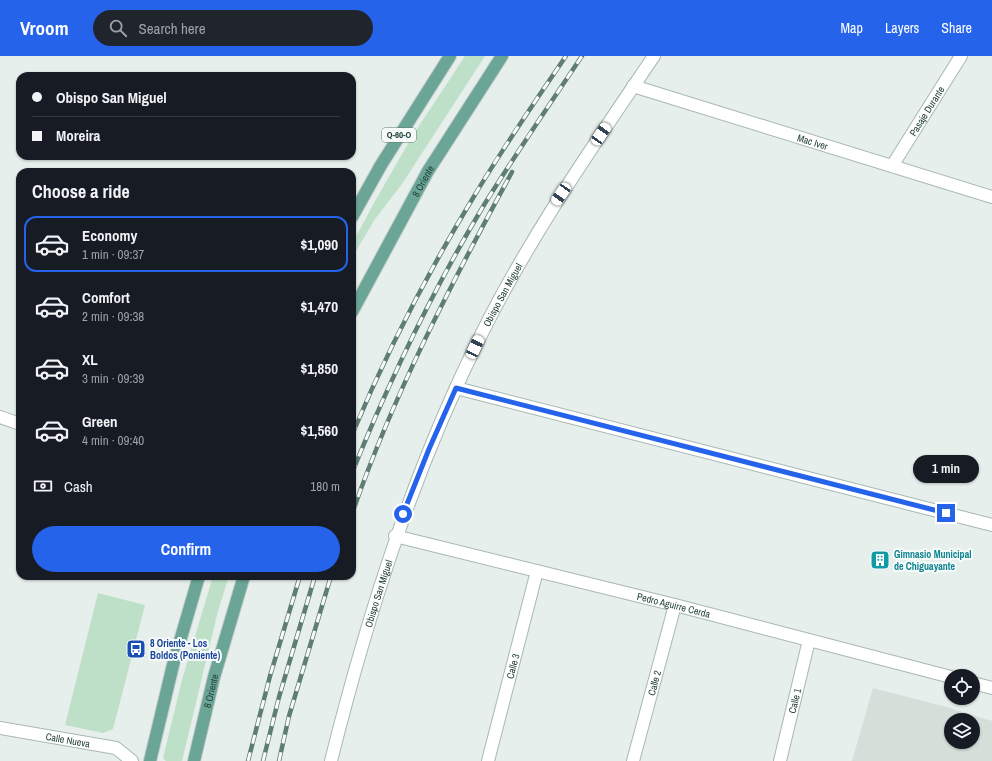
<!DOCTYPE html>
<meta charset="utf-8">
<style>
:root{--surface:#171b24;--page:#20242c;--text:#f1f3f6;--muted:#9ea1a6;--line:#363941;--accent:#2563eb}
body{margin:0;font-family:"Archivo Narrow",sans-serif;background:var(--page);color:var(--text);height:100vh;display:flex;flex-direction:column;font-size:15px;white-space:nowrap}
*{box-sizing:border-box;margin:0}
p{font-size:13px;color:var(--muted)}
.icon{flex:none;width:22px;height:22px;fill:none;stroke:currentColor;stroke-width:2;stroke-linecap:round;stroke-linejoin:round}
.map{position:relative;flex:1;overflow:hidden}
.sheet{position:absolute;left:16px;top:112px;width:340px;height:412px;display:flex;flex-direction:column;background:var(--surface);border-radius:12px;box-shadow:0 1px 3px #0004}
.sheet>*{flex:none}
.hud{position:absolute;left:16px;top:16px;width:340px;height:88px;border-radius:12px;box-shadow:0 1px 3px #0004;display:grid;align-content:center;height:88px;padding:0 16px;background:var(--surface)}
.tools{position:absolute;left:944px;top:613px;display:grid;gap:8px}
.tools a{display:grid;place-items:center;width:36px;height:36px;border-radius:50%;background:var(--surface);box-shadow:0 1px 3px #0004;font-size:20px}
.end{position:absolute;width:18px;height:18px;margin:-9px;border:5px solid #2563eb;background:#fff;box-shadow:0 0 0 2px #fff}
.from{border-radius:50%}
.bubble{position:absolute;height:28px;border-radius:14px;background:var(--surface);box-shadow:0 1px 3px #0004;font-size:13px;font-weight:700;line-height:28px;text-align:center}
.car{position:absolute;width:12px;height:24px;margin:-12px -6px;border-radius:5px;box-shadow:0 0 3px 1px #0007;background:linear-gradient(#fff 24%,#345 0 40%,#fff 0 76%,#345 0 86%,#fff 0)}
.hud b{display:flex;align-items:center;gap:14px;height:38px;font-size:15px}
.hud b+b{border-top:1px solid var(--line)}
.hud i{width:10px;height:10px;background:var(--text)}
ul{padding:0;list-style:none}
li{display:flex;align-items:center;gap:12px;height:56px;margin:0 8px 6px;padding:0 8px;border:2px solid transparent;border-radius:12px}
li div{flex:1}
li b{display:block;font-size:15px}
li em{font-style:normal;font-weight:700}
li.on{border-color:var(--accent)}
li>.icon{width:36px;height:36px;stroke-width:1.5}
h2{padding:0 16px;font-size:18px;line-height:48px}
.pay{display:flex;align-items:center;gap:10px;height:44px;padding:0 16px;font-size:15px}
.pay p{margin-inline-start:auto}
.cta{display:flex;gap:8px;margin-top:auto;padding:8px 16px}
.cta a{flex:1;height:46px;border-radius:24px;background:var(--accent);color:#fff;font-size:16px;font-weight:700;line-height:46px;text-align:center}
header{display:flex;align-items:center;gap:24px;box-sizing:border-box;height:56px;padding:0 20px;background:var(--accent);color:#fff}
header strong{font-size:19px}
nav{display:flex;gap:22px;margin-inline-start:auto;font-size:14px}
.search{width:280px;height:36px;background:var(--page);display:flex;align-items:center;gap:10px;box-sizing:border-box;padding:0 14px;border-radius:22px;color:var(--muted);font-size:15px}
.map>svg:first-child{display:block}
</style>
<header>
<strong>Vroom</strong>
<div class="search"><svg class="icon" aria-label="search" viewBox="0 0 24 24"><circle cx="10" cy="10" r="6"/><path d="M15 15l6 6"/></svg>Search here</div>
<nav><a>Map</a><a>Layers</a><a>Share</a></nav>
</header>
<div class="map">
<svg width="992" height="705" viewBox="0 0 992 705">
<rect width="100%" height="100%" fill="#e6efeb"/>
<path fill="#d4dfda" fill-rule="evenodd" d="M873 632 950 652 992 665V705H852ZM951 664H973V686H951Z"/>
<g fill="#bfe0c8">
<polygon points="465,0 485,0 402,128 375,163 352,202 352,188 375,145 413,79"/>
<polygon points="213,520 229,520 218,555 182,705 166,705 163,702 182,624"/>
<polygon points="98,537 145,549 113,673 103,677 65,669"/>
</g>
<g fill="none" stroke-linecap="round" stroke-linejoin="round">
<defs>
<g id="street">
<path id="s1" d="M633 30 992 141"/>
<path id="s2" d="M892 110 961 0"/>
<polyline points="456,332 992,469"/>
<polyline points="0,361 20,368"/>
<path id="s3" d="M395 480 675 549 951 621"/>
<polyline points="973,627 992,632"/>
<path id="s4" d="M0 672 116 692 132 705"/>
<path id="s5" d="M331 705C368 557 414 413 482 277 531 179 593 90 654 0"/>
<path id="s6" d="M488 705 537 515"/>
<path id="s7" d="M633 705 675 549"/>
<path id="s8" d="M780 705 809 584"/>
</g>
<g id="primary">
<polyline points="352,161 381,109 450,0"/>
<path id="s9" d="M352 256 428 115 502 0"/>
<polyline points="150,705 173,609 199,520"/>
<path id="s10" d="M194 705 214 621 244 520"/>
</g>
</defs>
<use href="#street" stroke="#a8b8b2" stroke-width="14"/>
<use href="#primary" stroke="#c2cac8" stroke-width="14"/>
<use href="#street" stroke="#fff" stroke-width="12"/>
<use href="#primary" stroke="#6aa596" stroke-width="12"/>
<defs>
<g id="rail">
<path d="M352 379C386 297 427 218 473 142 502 93 534 47 566 0"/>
<path d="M352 417C389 325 433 234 484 149 515 99 549 49 582 0"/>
<path d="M352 458C393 339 452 226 512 116"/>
<polyline points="248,705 270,620 300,520"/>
<polyline points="263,705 279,641 315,520"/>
<polyline points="279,705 289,660 331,520"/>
</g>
</defs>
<use href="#rail" stroke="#5f7d75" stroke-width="4.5"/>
<use href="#rail" stroke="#f7fbf9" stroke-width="3" stroke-dasharray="9" stroke-linecap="butt"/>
</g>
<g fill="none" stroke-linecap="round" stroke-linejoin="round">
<polyline stroke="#2563eb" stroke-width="5" points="403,458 429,393 456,332 946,457"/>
</g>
<defs>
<symbol id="building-square" viewBox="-11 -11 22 22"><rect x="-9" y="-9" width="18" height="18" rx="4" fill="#0f9aa8" stroke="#f7fbf9"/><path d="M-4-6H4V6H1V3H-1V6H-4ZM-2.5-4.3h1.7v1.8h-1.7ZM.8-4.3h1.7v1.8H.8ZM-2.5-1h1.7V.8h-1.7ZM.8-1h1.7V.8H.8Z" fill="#fff"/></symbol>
<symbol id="bus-square" viewBox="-11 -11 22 22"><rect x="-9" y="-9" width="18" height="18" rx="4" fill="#1a4fb4" stroke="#f7fbf9"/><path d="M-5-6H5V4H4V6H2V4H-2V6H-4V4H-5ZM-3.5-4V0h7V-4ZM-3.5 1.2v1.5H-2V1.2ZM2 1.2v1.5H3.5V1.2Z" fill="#fff"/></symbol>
</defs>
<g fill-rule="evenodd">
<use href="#building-square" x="869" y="493" width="22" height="22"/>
<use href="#bus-square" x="125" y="582" width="22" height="22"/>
</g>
<g text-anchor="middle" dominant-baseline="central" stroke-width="4" stroke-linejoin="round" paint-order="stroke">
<rect fill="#f7fbf9" stroke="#637a73" stroke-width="1" x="382" y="72" width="34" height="14" rx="3"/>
<g font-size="9" font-weight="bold" fill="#24423a">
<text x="399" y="79">Q-60-O</text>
</g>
<g font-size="10" fill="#24423a" stroke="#f7fbf9">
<text stroke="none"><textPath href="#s2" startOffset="65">Pasaje Durante</textPath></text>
<text stroke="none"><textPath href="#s1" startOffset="188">Mac Iver</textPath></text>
<text stroke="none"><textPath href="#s9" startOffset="149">8 Oriente</textPath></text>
<text stroke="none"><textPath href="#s5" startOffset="498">Obispo San Miguel</textPath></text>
<text stroke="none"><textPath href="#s5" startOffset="174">Obispo San Miguel</textPath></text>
<text stroke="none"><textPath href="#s3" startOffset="287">Pedro Aguirre Cerda</textPath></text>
<text stroke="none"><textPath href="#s6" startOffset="98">Calle 3</textPath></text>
<text stroke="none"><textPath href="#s7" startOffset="81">Calle 2</textPath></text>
<text stroke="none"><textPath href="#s10" startOffset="72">8 Oriente</textPath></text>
<text stroke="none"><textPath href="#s8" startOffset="62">Calle 1</textPath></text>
<text stroke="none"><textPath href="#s4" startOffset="69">Calle Nueva</textPath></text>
</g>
<g font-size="10" font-weight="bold" fill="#0d838f" stroke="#f7fbf9" text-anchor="start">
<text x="894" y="498">Gimnasio Municipal<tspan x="894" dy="12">de Chiguayante</tspan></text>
</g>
<g font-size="10" font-weight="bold" fill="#164399" stroke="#f7fbf9" text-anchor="start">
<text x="150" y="587">8 Oriente - Los<tspan x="150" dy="12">Boldos (Poniente)</tspan></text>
</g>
</g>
</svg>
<div class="tools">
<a><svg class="icon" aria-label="locate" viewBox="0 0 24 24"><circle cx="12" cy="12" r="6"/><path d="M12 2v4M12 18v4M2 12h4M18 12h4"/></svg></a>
<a><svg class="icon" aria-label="layers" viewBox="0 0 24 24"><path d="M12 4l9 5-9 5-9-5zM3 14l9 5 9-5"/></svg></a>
</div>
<i class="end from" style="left:403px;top:458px"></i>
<i class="end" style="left:946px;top:457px"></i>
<div class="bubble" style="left:913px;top:399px;width:66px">1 min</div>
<i class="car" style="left:601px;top:78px;rotate:34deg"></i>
<i class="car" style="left:561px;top:138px;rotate:214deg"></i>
<i class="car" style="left:475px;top:291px;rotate:25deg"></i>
<div class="hud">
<b><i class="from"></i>Obispo San Miguel</b>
<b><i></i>Moreira</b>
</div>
<section class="sheet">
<h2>Choose a ride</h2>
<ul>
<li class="on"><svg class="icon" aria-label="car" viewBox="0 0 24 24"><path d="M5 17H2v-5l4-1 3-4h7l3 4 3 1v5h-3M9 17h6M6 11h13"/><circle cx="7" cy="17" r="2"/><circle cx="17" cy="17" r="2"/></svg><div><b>Economy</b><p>1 min · 09:37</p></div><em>$1,090</em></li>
<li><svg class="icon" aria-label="car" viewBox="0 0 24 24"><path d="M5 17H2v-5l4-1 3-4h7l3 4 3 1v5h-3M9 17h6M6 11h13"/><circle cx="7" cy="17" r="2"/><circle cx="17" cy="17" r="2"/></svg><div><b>Comfort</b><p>2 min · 09:38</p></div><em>$1,470</em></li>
<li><svg class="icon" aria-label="car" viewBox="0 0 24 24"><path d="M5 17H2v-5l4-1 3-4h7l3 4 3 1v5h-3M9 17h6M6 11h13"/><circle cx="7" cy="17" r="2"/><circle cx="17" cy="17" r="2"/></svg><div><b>XL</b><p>3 min · 09:39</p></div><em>$1,850</em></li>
<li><svg class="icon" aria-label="car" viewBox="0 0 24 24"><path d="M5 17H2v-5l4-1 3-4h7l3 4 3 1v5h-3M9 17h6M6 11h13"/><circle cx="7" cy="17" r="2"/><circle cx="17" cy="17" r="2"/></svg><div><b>Green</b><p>4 min · 09:40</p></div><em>$1,560</em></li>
</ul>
<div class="pay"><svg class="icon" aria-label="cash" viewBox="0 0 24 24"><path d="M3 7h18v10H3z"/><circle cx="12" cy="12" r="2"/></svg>Cash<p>180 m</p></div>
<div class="cta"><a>Confirm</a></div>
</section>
</div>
